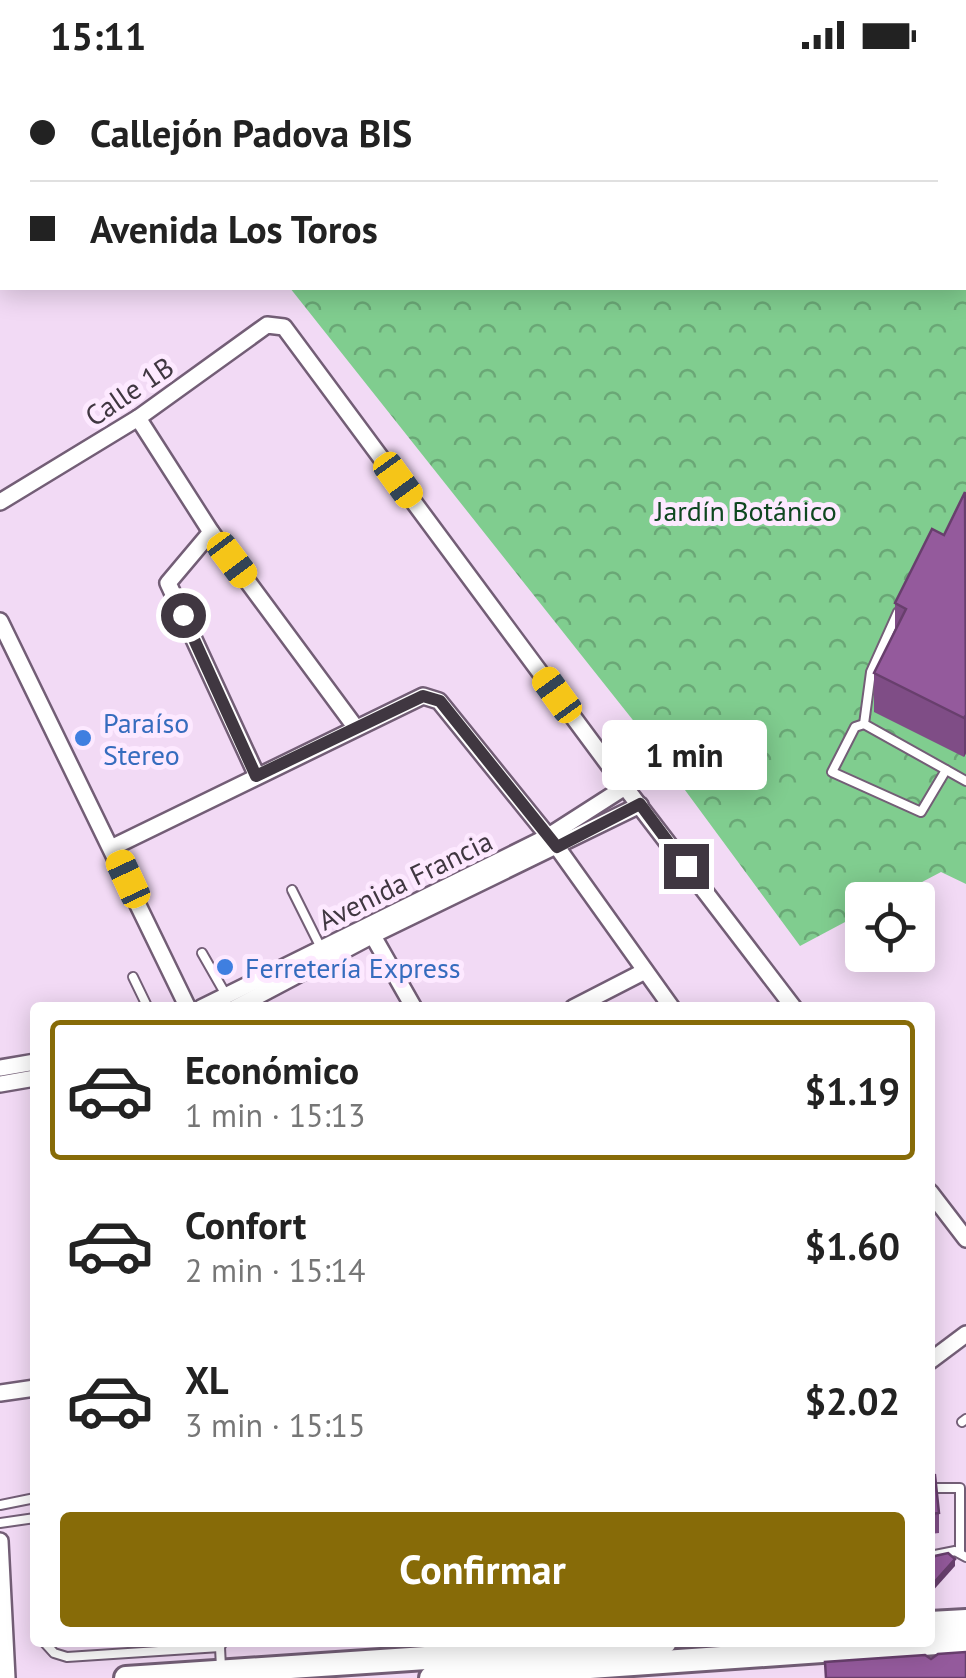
<!DOCTYPE html>
<html lang="es">
<meta charset="utf-8">
<style>
:root{--surface:#fff;--page:#f6f6f6;--text:#222;--muted:#767676;--line:#e0e0e0;--accent:#876b08}
body{margin:0;font-family:"PT Sans",sans-serif;background:var(--page);color:var(--text);height:100vh;display:flex;flex-direction:column;font-size:38px;white-space:nowrap}
*{box-sizing:border-box;margin:0}
p{font-size:32px;color:var(--muted)}
.icon{flex:none;width:55px;height:55px;fill:none;stroke:currentColor;stroke-width:2;stroke-linecap:round;stroke-linejoin:round}
.map{position:relative;flex:1;overflow:hidden}
.details{position:absolute;left:30px;top:932px;width:905px;height:645px;display:flex;flex-direction:column;background:var(--surface);border-radius:10px;box-shadow:0 5px 25px #0003}
.details>*{flex:none}
.hud{position:absolute;left:0px;top:0px;width:968px;height:220px;box-shadow:0 5px 25px #0003;display:grid;align-content:center;height:220px;padding:0 30px;background:var(--surface)}
.controls{position:absolute;left:845px;top:812px;display:grid;gap:20px}
.controls a{display:grid;place-items:center;width:90px;height:90px;border-radius:10px;background:var(--surface);box-shadow:0 5px 25px #0003;font-size:50px}
.end{position:absolute;width:45px;height:45px;margin:-22px;border:12px solid #403741;background:#fff;box-shadow:0 0 0 5px #fff}
.from{border-radius:50%}
.bubble{position:absolute;height:70px;border-radius:10px;background:var(--surface);box-shadow:0 5px 25px #0003;font-size:32px;font-weight:700;line-height:70px;text-align:center}
.car{position:absolute;width:30px;height:60px;margin:-30px -15px;border-radius:12px;box-shadow:0 0 8px 2px #0007;background:linear-gradient(#f5c518 24%,#345 0 40%,#f5c518 0 76%,#345 0 86%,#f5c518 0)}
.hud b{display:flex;align-items:center;gap:35px;height:95px;font-size:38px}
.hud b+b{border-top:2px solid var(--line)}
.hud i{width:25px;height:25px;background:var(--text)}
ul{padding:18px 0 0;list-style:none}
li{display:flex;align-items:center;gap:30px;height:140px;margin:0 20px 15px;padding:0 10px;border:5px solid transparent;border-radius:10px}
li div{flex:1}
li b{display:block;font-size:38px}
li em{font-style:normal;font-weight:700}
li.active{border-color:var(--accent)}
li>.icon{width:90px;height:90px;stroke-width:1.5}
.button{display:flex;gap:20px;margin-top:auto;padding:20px 30px}
.button a{flex:1;height:115px;border-radius:10px;background:var(--accent);color:#fff;font-size:40px;font-weight:700;line-height:115px;text-align:center}
.status{display:flex;justify-content:space-between;align-items:center;height:70px;padding:0 50px;background:var(--surface);direction:ltr}
.status svg{height:28px;fill:currentColor}
.map>svg:first-child{display:block}
</style>
<div class="status"><b>15:11</b><svg viewBox="0 0 49 12"><path d="M0 12V9h3v3zM5 12V6h3v6zM10 12V3h3v9zM15 12V0h3v12zM26 1h20v11H26zM47 4h2v5h-2z"/></svg></div>
<div class="map">
<svg width="966" height="1608" viewBox="0 0 966 1608">
<defs>
<pattern id="forest-crowns" width="20" height="18" patternUnits="userSpaceOnUse" patternTransform="scale(2.5)"><rect width="20" height="18" fill="#80cd8f"/><path d="M2 6a3 3 0 1 1 6 0M12 15a3 3 0 1 1 6 0" fill="none" stroke="#6aa776"/></pattern>
</defs>
<rect width="100%" height="100%" fill="#f2daf5"/>
<polygon fill="url(#forest-crowns)" points="118,0 966,0 966,814 941,802 888,830 862,830 862,843 800,876 640,659 290,218 965,218 965,2"/>
<g fill="none" stroke-linecap="round" stroke-linejoin="round">
<defs>
<g id="service">
<polyline points="813,0 813,2"/>
<polyline points="965,183 966,183"/>
<polyline points="898,542 871,602 864,654 966,711"/>
<polyline points="864,654 855,657 832,702 921,742 946,700"/>
<polyline points="292,820 321,878"/>
<polyline points="202,883 226,925"/>
<polyline points="133,907 148,938"/>
<polyline points="962,1352 966,1349"/>
<polyline points="930,1418 960,1418 960,1483"/>
<polyline points="0,1435 35,1428"/>
<polyline points="0,1453 35,1448"/>
<polyline points="930,1486 955,1481 966,1487"/>
<polyline points="44,1572 54,1583 67,1587 220,1577"/>
<polyline points="221,1598 220,1577 223,1572"/>
</g>
<g id="minor">
<polyline points="13,0 15,2"/>
<polyline points="0,154 2,152"/>
<polyline points="138,348 211,462 356,658"/>
<polyline points="0,432 138,348 267,255 284,257 625,717 794,938"/>
<polyline points="211,462 168,513 257,706"/>
<polyline points="0,551 188,938"/>
<polyline points="113,777 423,626 439,631 557,777 672,938"/>
<polyline points="369,859 414,938"/>
<polyline points="201,938 547,767 625,717"/>
<polyline points="235,938 373,865 640,735"/>
<polyline points="573,938 645,901"/>
<polyline points="0,998 35,992"/>
<polyline points="0,1014 35,1008"/>
<polyline points="930,1122 966,1169"/>
<polyline points="930,1291 966,1264"/>
<polyline points="0,1323 35,1318"/>
<polyline points="0,1471 7,1608"/>
</g>
<g id="secondary">
<polyline points="930,1553 966,1551"/>
<polyline points="126,1608 665,1572"/>
<polyline points="431,1608 966,1571"/>
</g>
</defs>
<use href="#service" stroke="#735e76" stroke-width="12"/>
<use href="#minor" stroke="#735e76" stroke-width="20"/>
<use href="#secondary" stroke="#735e76" stroke-width="28"/>
<g stroke="#a291a4" stroke-width="2.5" stroke-dasharray="8 8" stroke-linecap="butt">
<polyline points="610,0 612,2"/>
<polyline points="569,2 573,0"/>
<polyline points="712,2 715,2"/>
<polyline points="762,2 767,0"/>
</g>
<use href="#service" stroke="#fff" stroke-width="8"/>
<use href="#minor" stroke="#fff" stroke-width="15"/>
<use href="#secondary" stroke="#fff" stroke-width="22"/>
</g>
<g fill="#7f4d86">
<polygon points="966,422 966,683 964,687 874,642 874,603 895,561 895,533 944,465"/>
<polygon points="930,1404 939,1443 939,1463 930,1464"/>
</g>
<g fill="#683f6d">
<polygon points="966,645 966,683 964,687 964,648"/>
<polygon points="955,1489 955,1496 930,1524 930,1517"/>
</g>
<g fill="#945a9c" stroke="#683f6d" stroke-width="2.5">
<polygon points="965,422 966,645 964,648 874,603 906,539 895,533 932,459 944,465"/>
<polygon points="930,1404 935,1405 939,1443 930,1444"/>
<polygon points="948,1483 955,1489 930,1517 930,1491 935,1486"/>
<polygon points="966,1582 966,1608 826,1608 825,1592 925,1585 931,1589 938,1584"/>
</g>
<g fill="none" stroke-linecap="round" stroke-linejoin="round">
<polyline stroke="#403741" stroke-width="12" points="183,545 256,706 423,626 440,631 557,777 640,734 686,796"/>
</g>
<g fill="#3f7fe0" stroke="#fde9ff" stroke-width="4">
<circle cx="83" cy="668" r="10"/>
<circle cx="225" cy="897" r="10"/>
</g>
<g text-anchor="middle" dominant-baseline="central" stroke-width="10" stroke-linejoin="round" paint-order="stroke">
<g font-size="28" fill="#403741" stroke="#fde9ff">
<text transform="translate(129 321) rotate(-34)">Calle 1B</text>
<text transform="translate(405 810) rotate(-26)">Avenida Francia</text>
</g>
<g font-size="28" fill="#0e4720" stroke="#fde9ff">
<text x="746" y="440">Jardín Botánico</text>
</g>
<g font-size="28" fill="#366cbe" stroke="#fde9ff" text-anchor="start">
<text x="103" y="652">Paraíso<tspan x="103" dy="32">Stereo</tspan></text>
<text x="245" y="897">Ferretería Express</text>
</g>
</g>
</svg>
<div class="controls">
<a><svg class="icon" aria-label="locate" viewBox="0 0 24 24"><circle cx="12" cy="12" r="6"/><path d="M12 2v4M12 18v4M2 12h4M18 12h4"/></svg></a>
</div>
<i class="end from" style="left:183px;top:545px"></i>
<i class="end" style="left:686px;top:796px"></i>
<div class="bubble" style="left:602px;top:650px;width:165px">1 min</div>
<i class="car" style="left:398px;top:410px;rotate:144deg"></i>
<i class="car" style="left:232px;top:490px;rotate:143deg"></i>
<i class="car" style="left:557px;top:625px;rotate:324deg"></i>
<i class="car" style="left:128px;top:809px;rotate:335deg"></i>
<div class="hud">
<b><i class="from"></i>Callejón Padova BIS</b>
<b><i></i>Avenida Los Toros</b>
</div>
<section class="details">
<ul>
<li class="active"><svg class="icon" aria-label="car" viewBox="0 0 24 24"><path d="M5 17H2v-5l4-1 3-4h7l3 4 3 1v5h-3M9 17h6M6 11h13"/><circle cx="7" cy="17" r="2"/><circle cx="17" cy="17" r="2"/></svg><div><b>Económico</b><p>1 min · 15:13</p></div><em>$1.19</em></li>
<li><svg class="icon" aria-label="car" viewBox="0 0 24 24"><path d="M5 17H2v-5l4-1 3-4h7l3 4 3 1v5h-3M9 17h6M6 11h13"/><circle cx="7" cy="17" r="2"/><circle cx="17" cy="17" r="2"/></svg><div><b>Confort</b><p>2 min · 15:14</p></div><em>$1.60</em></li>
<li><svg class="icon" aria-label="car" viewBox="0 0 24 24"><path d="M5 17H2v-5l4-1 3-4h7l3 4 3 1v5h-3M9 17h6M6 11h13"/><circle cx="7" cy="17" r="2"/><circle cx="17" cy="17" r="2"/></svg><div><b>XL</b><p>3 min · 15:15</p></div><em>$2.02</em></li>
</ul>
<div class="button"><a>Confirmar</a></div>
</section>
</div>
